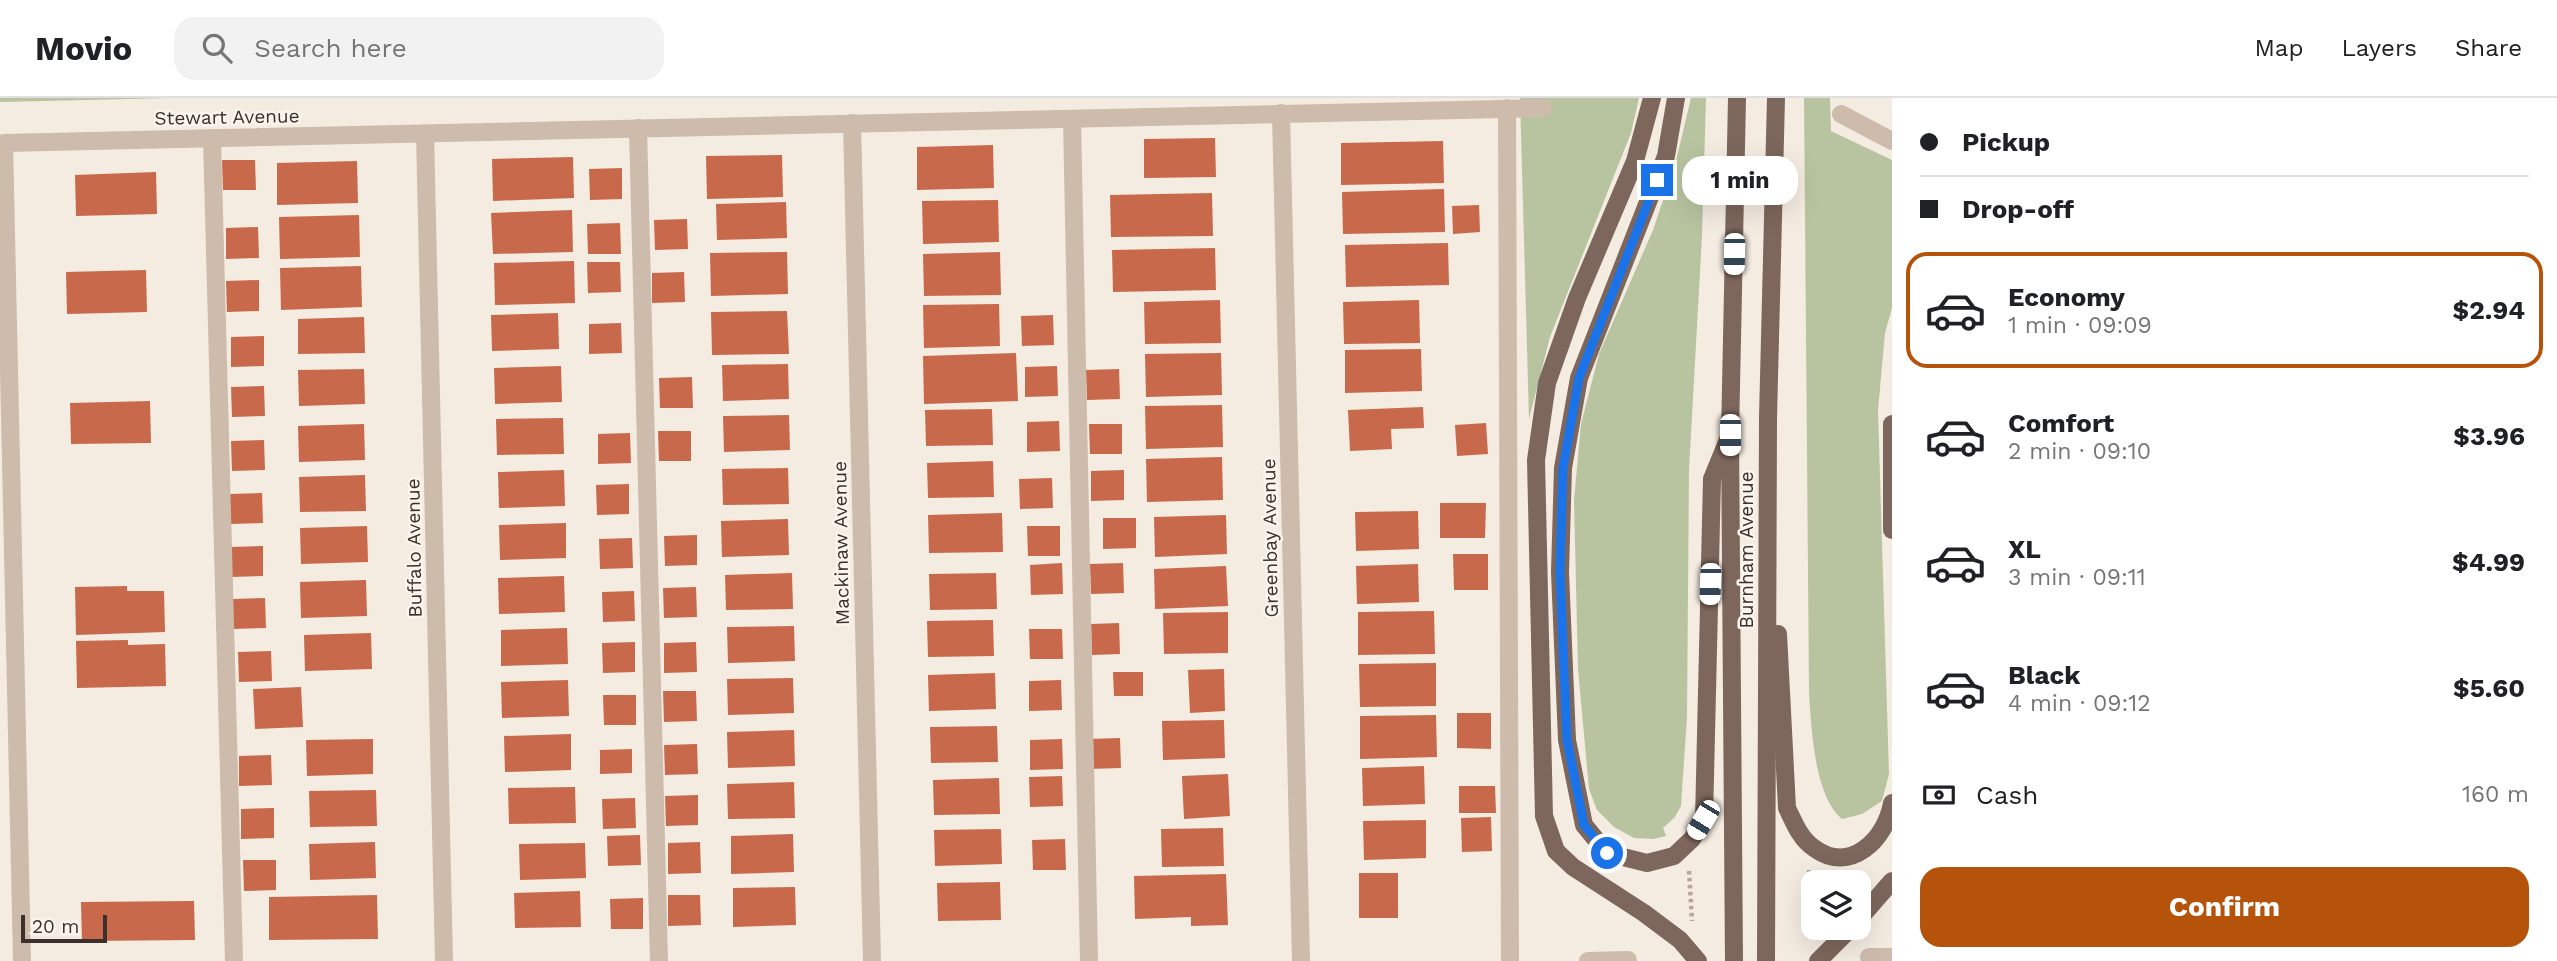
<!DOCTYPE html>
<meta charset="utf-8">
<style>
:root{--surface:#fff;--page:#f2f2f2;--text:#202124;--muted:#757577;--line:#e0e0e0;--accent:#b45309}
body{margin:0;font-family:"Work Sans",sans-serif;background:var(--page);color:var(--text);height:100vh;display:flex;flex-direction:column;font-size:26px;white-space:nowrap}
*{box-sizing:border-box;margin:0}
p{font-size:23px;color:var(--muted)}
.icon{flex:none;width:38px;height:38px;fill:none;stroke:currentColor;stroke-width:2;stroke-linecap:round;stroke-linejoin:round}
.map{position:relative;flex:1;overflow:hidden}
.details{display:flex;flex-direction:column;background:var(--surface);width:665px}
.details>*{flex:none}
.hud{display:grid;align-content:center;height:154px;padding:0 28px;background:var(--surface)}
.tools{position:absolute;left:1801px;top:772px;display:grid;gap:14px}
.tools a{display:grid;place-items:center;width:70px;height:70px;border-radius:14px;background:var(--surface);box-shadow:0 7px 28px #0002;font-size:35px}
.scale{position:absolute;left:21px;bottom:18px;width:86px;box-sizing:border-box;padding-left:7px;border:4px solid #3b302b;border-top:0;font-size:19px;line-height:24px;white-space:nowrap;color:#3b302b;-webkit-text-stroke:5px #fbf5ee;paint-order:stroke}
.end{position:absolute;width:32px;height:32px;margin:-16px;border:9px solid #1a73e8;background:#fff;box-shadow:0 0 0 4px #fff}
.from{border-radius:50%}
.bubble{position:absolute;height:49px;border-radius:21px;background:var(--surface);box-shadow:0 7px 28px #0002;font-size:23px;font-weight:700;line-height:49px;text-align:center}
.car{position:absolute;width:21px;height:42px;margin:-21px -10px;border-radius:9px;box-shadow:0 0 5px 2px #0007;background:linear-gradient(#fff 24%,#345 0 40%,#fff 0 76%,#345 0 86%,#fff 0)}
.hud b{display:flex;align-items:center;gap:24px;height:66px;font-size:26px}
.hud b+b{border-top:2px solid var(--line)}
.hud i{width:18px;height:18px;background:var(--text)}
ul{padding:0;list-style:none}
li{display:flex;align-items:center;gap:21px;height:116px;margin:0 14px 10px;padding:0 14px;border:4px solid transparent;border-radius:21px}
li div{flex:1}
li b{display:block;font-size:26px}
li em{font-style:normal;font-weight:700}
li.active{border-color:var(--accent)}
li>.icon{width:63px;height:63px;stroke-width:1.5}
.pay{display:flex;align-items:center;gap:18px;height:77px;padding:0 28px;font-size:26px}
.pay p{margin-inline-start:auto}
.cta{display:flex;gap:14px;margin-top:auto;padding:14px 28px}
.cta a{flex:1;height:80px;border-radius:21px;background:var(--accent);color:#fff;font-size:28px;font-weight:700;line-height:80px;text-align:center}
header{display:flex;align-items:center;gap:42px;box-sizing:border-box;height:98px;padding:0 35px;background:var(--surface);border-bottom:2px solid var(--line)}
header strong{font-size:33px}
nav{display:flex;gap:38px;margin-inline-start:auto;font-size:24px}
.search{width:490px;height:63px;background:var(--page);display:flex;align-items:center;gap:18px;box-sizing:border-box;padding:0 24px;border-radius:21px;color:var(--muted);font-size:26px}
main{display:flex;flex:1;min-height:0}
.map>svg:first-child{display:block}
</style>
<header>
<strong>Movio</strong>
<div class="search"><svg class="icon" aria-label="search" viewBox="0 0 24 24"><circle cx="10" cy="10" r="6"/><path d="M15 15l6 6"/></svg>Search here</div>
<nav><a>Map</a><a>Layers</a><a>Share</a></nav>
</header>
<main>
<div class="map">
<svg width="1892" height="863" viewBox="0 0 1892 863">
<rect width="100%" height="100%" fill="#f4ebe1"/>
<g fill="#b8c4a0">
<polygon points="0,0 172,0 0,4"/>
<polygon points="1520,0 1639,0 1631,35 1550,239 1529,321"/>
<polygon points="1691,0 1706,0 1702,138 1689,372 1687,619 1681,708 1675,719 1663,730 1666,738 1653,741 1634,740 1614,729 1597,712 1589,691 1578,571 1574,402 1581,326 1599,256 1653,132 1675,67"/>
<path d="M1804 0H1830L1831 33 1892 62V210L1885 235 1878 312 1889 676 1882 703 1862 716 1842 721C1814 698 1811 628 1809 593Z"/>
</g>
<g fill="#c8694b">
<polygon points="1215,40 1216,79 1144,80 1144,41"/>
<polygon points="1443,43 1444,85 1341,87 1341,45"/>
<polygon points="993,47 994,90 917,92 917,49"/>
<polygon points="782,57 783,99 707,101 706,58"/>
<polygon points="573,59 574,100 493,103 492,61"/>
<polygon points="222,62 255,62 256,92 223,92"/>
<polygon points="357,63 358,105 277,107 277,65"/>
<polygon points="622,70 622,101 590,102 589,71"/>
<polygon points="156,74 157,116 76,118 75,77"/>
<polygon points="1444,91 1445,134 1343,136 1342,94"/>
<polygon points="1212,95 1213,138 1111,139 1110,97"/>
<polygon points="998,102 999,144 923,146 922,103"/>
<polygon points="786,104 787,140 717,142 716,106"/>
<polygon points="1479,107 1480,134 1453,136 1452,108"/>
<polygon points="572,112 573,154 493,156 491,115"/>
<polygon points="359,117 360,159 280,161 279,119"/>
<polygon points="687,121 688,151 655,152 654,122"/>
<polygon points="620,125 621,156 588,156 587,126"/>
<polygon points="258,129 259,160 226,161 226,130"/>
<polygon points="1448,145 1449,187 1346,189 1345,147"/>
<polygon points="1215,150 1216,192 1113,194 1112,152"/>
<polygon points="787,154 788,196 711,198 710,155"/>
<polygon points="1000,154 1001,197 924,198 923,156"/>
<polygon points="574,163 575,205 495,207 494,165"/>
<polygon points="587,164 620,164 621,194 588,195"/>
<polygon points="361,168 362,209 281,212 280,170"/>
<polygon points="146,172 147,214 67,216 66,174"/>
<polygon points="684,174 685,204 652,205 652,175"/>
<polygon points="259,182 259,213 227,214 226,183"/>
<polygon points="1220,202 1221,245 1145,246 1144,204"/>
<polygon points="1419,202 1420,245 1344,246 1343,204"/>
<polygon points="999,206 1000,248 924,250 923,207"/>
<polygon points="787,213 789,256 712,257 711,214"/>
<polygon points="558,215 559,251 492,253 491,217"/>
<polygon points="1053,217 1054,247 1022,248 1021,218"/>
<polygon points="364,219 365,255 298,256 298,221"/>
<polygon points="621,225 622,255 589,256 589,226"/>
<polygon points="264,238 264,268 231,269 231,239"/>
<polygon points="1421,251 1422,293 1345,295 1345,252"/>
<polygon points="1016,255 1018,303 924,306 923,258"/>
<polygon points="1221,255 1222,297 1146,299 1145,256"/>
<polygon points="788,266 789,301 723,303 722,267"/>
<polygon points="561,268 562,304 495,306 494,270"/>
<polygon points="1057,268 1058,298 1025,299 1025,269"/>
<polygon points="364,271 365,306 299,308 298,272"/>
<polygon points="1119,271 1120,301 1087,302 1086,272"/>
<polygon points="692,279 693,310 660,310 659,280"/>
<polygon points="264,288 265,318 232,319 231,289"/>
<polygon points="150,303 151,345 71,346 70,305"/>
<polygon points="1222,307 1223,349 1146,351 1145,308"/>
<polygon points="1423,309 1424,330 1391,331 1392,351 1350,353 1348,312"/>
<polygon points="992,311 993,347 926,348 925,312"/>
<polygon points="789,317 790,352 724,354 723,318"/>
<polygon points="563,320 564,356 497,357 496,321"/>
<polygon points="1059,323 1060,353 1027,354 1027,324"/>
<polygon points="1486,325 1488,356 1457,358 1455,327"/>
<polygon points="364,326 365,362 299,364 298,328"/>
<polygon points="1089,326 1122,326 1122,356 1090,356"/>
<polygon points="658,333 691,333 691,363 659,363"/>
<polygon points="630,335 631,365 598,366 598,336"/>
<polygon points="264,342 265,372 232,373 231,343"/>
<polygon points="1222,359 1223,402 1147,404 1146,361"/>
<polygon points="993,363 994,399 928,400 927,365"/>
<polygon points="788,370 789,406 723,407 722,371"/>
<polygon points="564,372 565,408 499,410 498,374"/>
<polygon points="1124,372 1124,402 1091,403 1091,373"/>
<polygon points="365,377 366,413 300,414 299,379"/>
<polygon points="1052,380 1053,410 1020,411 1019,381"/>
<polygon points="629,386 629,416 597,417 596,387"/>
<polygon points="262,395 263,425 230,426 230,396"/>
<polygon points="1440,405 1486,405 1485,440 1440,440"/>
<polygon points="1418,413 1419,451 1356,453 1355,414"/>
<polygon points="1002,415 1003,454 929,455 928,417"/>
<polygon points="1226,417 1227,456 1155,459 1154,419"/>
<polygon points="1103,420 1136,420 1136,450 1103,451"/>
<polygon points="788,421 789,457 722,459 721,423"/>
<polygon points="566,425 566,460 500,462 499,427"/>
<polygon points="367,428 368,464 301,466 300,430"/>
<polygon points="1027,428 1060,428 1060,458 1028,458"/>
<polygon points="697,437 697,467 665,468 664,438"/>
<polygon points="632,440 633,470 600,471 599,441"/>
<polygon points="263,448 263,478 231,479 230,449"/>
<polygon points="1453,456 1488,456 1488,492 1454,492"/>
<polygon points="1062,465 1063,496 1031,497 1030,467"/>
<polygon points="1123,465 1124,495 1091,496 1090,466"/>
<polygon points="1418,466 1419,504 1357,506 1356,468"/>
<polygon points="1226,468 1228,508 1155,511 1154,471"/>
<polygon points="792,475 793,511 726,512 725,477"/>
<polygon points="996,475 997,511 930,512 929,476"/>
<polygon points="564,478 565,514 499,516 498,480"/>
<polygon points="366,482 367,518 301,520 300,484"/>
<polygon points="127,488 127,493 164,493 165,534 76,537 75,489"/>
<polygon points="696,489 697,519 664,520 663,490"/>
<polygon points="634,493 635,523 603,524 602,494"/>
<polygon points="265,500 266,530 233,531 233,501"/>
<polygon points="1434,513 1435,556 1358,557 1358,514"/>
<polygon points="1228,514 1228,555 1164,556 1163,515"/>
<polygon points="993,522 994,558 928,559 927,523"/>
<polygon points="1119,525 1120,556 1092,557 1091,526"/>
<polygon points="794,528 795,563 728,565 727,529"/>
<polygon points="567,530 568,566 501,568 501,532"/>
<polygon points="1029,531 1062,531 1063,561 1030,561"/>
<polygon points="371,535 372,571 305,573 304,537"/>
<polygon points="128,542 128,547 165,546 166,588 77,590 76,543"/>
<polygon points="635,544 635,574 603,575 602,545"/>
<polygon points="696,544 697,574 664,575 664,545"/>
<polygon points="271,553 272,583 239,584 238,554"/>
<polygon points="1436,565 1436,608 1360,609 1359,566"/>
<polygon points="1224,571 1225,613 1190,615 1188,572"/>
<polygon points="1113,574 1143,574 1143,598 1114,598"/>
<polygon points="995,575 996,611 929,613 928,577"/>
<polygon points="793,580 794,615 728,617 727,581"/>
<polygon points="568,582 569,618 502,620 501,584"/>
<polygon points="1061,582 1062,612 1029,613 1029,583"/>
<polygon points="301,589 303,629 255,631 253,591"/>
<polygon points="663,593 696,593 697,623 664,624"/>
<polygon points="603,597 636,597 636,627 604,627"/>
<polygon points="1457,615 1491,615 1491,651 1457,650"/>
<polygon points="1436,617 1437,659 1360,661 1360,618"/>
<polygon points="1224,622 1225,660 1163,662 1162,623"/>
<polygon points="997,628 998,664 931,665 930,629"/>
<polygon points="794,632 795,668 728,670 727,634"/>
<polygon points="571,636 571,672 505,674 504,638"/>
<polygon points="1120,640 1121,670 1088,671 1087,641"/>
<polygon points="373,641 373,676 307,678 306,642"/>
<polygon points="1062,641 1063,671 1030,672 1030,642"/>
<polygon points="697,646 698,676 665,677 664,647"/>
<polygon points="632,651 632,675 600,676 600,652"/>
<polygon points="271,657 272,687 239,688 239,658"/>
<polygon points="1424,668 1425,706 1363,708 1362,670"/>
<polygon points="1228,676 1230,718 1184,721 1182,678"/>
<polygon points="1062,678 1063,708 1030,709 1029,679"/>
<polygon points="999,680 1000,716 934,717 933,682"/>
<polygon points="794,684 795,720 728,721 727,686"/>
<polygon points="1459,688 1495,688 1496,715 1459,715"/>
<polygon points="575,689 576,725 509,726 508,690"/>
<polygon points="376,692 377,728 310,729 309,693"/>
<polygon points="698,697 698,727 666,728 665,698"/>
<polygon points="635,700 636,730 603,731 602,701"/>
<polygon points="274,710 274,740 241,741 241,711"/>
<polygon points="1491,719 1492,753 1462,754 1461,720"/>
<polygon points="1426,722 1426,760 1364,762 1363,723"/>
<polygon points="1223,730 1224,768 1162,769 1161,731"/>
<polygon points="1001,731 1002,766 935,768 934,732"/>
<polygon points="793,736 794,774 731,776 731,738"/>
<polygon points="640,737 641,767 608,768 607,738"/>
<polygon points="1065,741 1066,772 1033,772 1032,742"/>
<polygon points="375,744 376,780 310,782 309,746"/>
<polygon points="700,744 701,775 668,776 668,745"/>
<polygon points="585,745 586,780 520,782 519,746"/>
<polygon points="243,762 276,762 276,792 244,793"/>
<rect x="1359" y="775" width="39" height="45"/>
<polygon points="1226,776 1228,827 1191,828 1191,819 1135,821 1134,778"/>
<polygon points="1000,784 1001,822 938,823 937,785"/>
<polygon points="795,789 796,827 733,829 733,790"/>
<polygon points="580,793 581,829 515,830 514,795"/>
<polygon points="377,797 378,841 269,842 269,799"/>
<polygon points="668,797 700,797 701,827 668,828"/>
<polygon points="643,800 643,831 611,831 610,801"/>
<polygon points="194,803 195,842 82,843 81,804"/>
</g>
<g fill="none" stroke-linecap="round" stroke-linejoin="round">
<g stroke="#b9a596" stroke-width="4.5" stroke-dasharray="3.5 3.5" stroke-linecap="butt">
<polyline points="1809,772 1813,836"/>
<polyline points="1689,773 1692,823"/>
</g>
<g stroke="#cdbbac" stroke-width="18">
<polyline points="1507,10 1510,863"/>
<polyline points="1281,15 1301,863"/>
<polyline points="1841,16 1892,43"/>
<polyline points="1072,21 1089,863"/>
<polyline points="852,25 872,863"/>
<polyline points="638,30 659,863"/>
<polyline points="425,36 444,863"/>
<polyline points="212,40 234,863"/>
<polyline points="1869,859 1892,859"/>
<polyline points="22,863 4,45 1543,10"/>
<polyline points="1588,863 1628,862"/>
</g>
<g stroke="#7d675c" stroke-width="18">
<polyline points="1652,0 1635,63 1577,200 1547,285 1536,362 1544,718 1556,753 1573,769 1644,815 1680,842 1698,863"/>
<polyline points="1676,0 1666,58 1579,280 1563,370 1560,474 1567,642 1584,727 1607,755 1647,765 1674,758 1692,741 1704,722 1712,381 1730,337"/>
<polyline points="1892,326 1892,432"/>
<path d="M1778 536 1787 710C1794 724 1800 741 1814 750 1850 777 1886 741 1892 705"/>
<polyline points="1858,822 1892,783"/>
<polyline points="1734,863 1730,337 1737,0"/>
<polyline points="1766,863 1768,320 1776,0"/>
<polyline points="1818,863 1851,830"/>
</g>
</g>
<g fill="none" stroke-linecap="round" stroke-linejoin="round">
<polyline stroke="#1a73e8" stroke-width="9" points="1607,755 1584,727 1567,642 1560,474 1563,370 1579,280 1657,82"/>
</g>
<g text-anchor="middle" dominant-baseline="central" stroke-width="5" stroke-linejoin="round" paint-order="stroke">
<g font-size="19" fill="#3b302b" stroke="#fbf5ee">
<text transform="translate(227 19) rotate(-1)">Stewart Avenue</text>
<text transform="translate(1270 440) rotate(-91)">Greenbay Avenue</text>
<text transform="translate(841 445) rotate(-91)">Mackinaw Avenue</text>
<text transform="translate(414 450) rotate(-91)">Buffalo Avenue</text>
<text transform="translate(1746 452) rotate(-90)">Burnham Avenue</text>
</g>
</g>
</svg>
<div class="tools">
<a><svg class="icon" aria-label="layers" viewBox="0 0 24 24"><path d="M12 4l9 5-9 5-9-5zM3 14l9 5 9-5"/></svg></a>
</div>
<div class="scale">20 m</div>
<i class="end from" style="left:1607px;top:755px"></i>
<i class="end" style="left:1657px;top:82px"></i>
<div class="bubble" style="left:1682px;top:58px;width:116px">1 min</div>
<i class="car" style="left:1734px;top:156px;rotate:181deg"></i>
<i class="car" style="left:1730px;top:337px;rotate:180deg"></i>
<i class="car" style="left:1710px;top:486px;rotate:182deg"></i>
<i class="car" style="left:1703px;top:722px;rotate:211deg"></i>
</div>
<section class="details">
<div class="hud">
<b><i class="from"></i>Pickup</b>
<b><i></i>Drop-off</b>
</div>
<ul>
<li class="active"><svg class="icon" aria-label="car" viewBox="0 0 24 24"><path d="M5 17H2v-5l4-1 3-4h7l3 4 3 1v5h-3M9 17h6M6 11h13"/><circle cx="7" cy="17" r="2"/><circle cx="17" cy="17" r="2"/></svg><div><b>Economy</b><p>1 min · 09:09</p></div><em>$2.94</em></li>
<li><svg class="icon" aria-label="car" viewBox="0 0 24 24"><path d="M5 17H2v-5l4-1 3-4h7l3 4 3 1v5h-3M9 17h6M6 11h13"/><circle cx="7" cy="17" r="2"/><circle cx="17" cy="17" r="2"/></svg><div><b>Comfort</b><p>2 min · 09:10</p></div><em>$3.96</em></li>
<li><svg class="icon" aria-label="car" viewBox="0 0 24 24"><path d="M5 17H2v-5l4-1 3-4h7l3 4 3 1v5h-3M9 17h6M6 11h13"/><circle cx="7" cy="17" r="2"/><circle cx="17" cy="17" r="2"/></svg><div><b>XL</b><p>3 min · 09:11</p></div><em>$4.99</em></li>
<li><svg class="icon" aria-label="car" viewBox="0 0 24 24"><path d="M5 17H2v-5l4-1 3-4h7l3 4 3 1v5h-3M9 17h6M6 11h13"/><circle cx="7" cy="17" r="2"/><circle cx="17" cy="17" r="2"/></svg><div><b>Black</b><p>4 min · 09:12</p></div><em>$5.60</em></li>
</ul>
<div class="pay"><svg class="icon" aria-label="cash" viewBox="0 0 24 24"><path d="M3 7h18v10H3z"/><circle cx="12" cy="12" r="2"/></svg>Cash<p>160 m</p></div>
<div class="cta"><a>Confirm</a></div>
</section>
</main>
